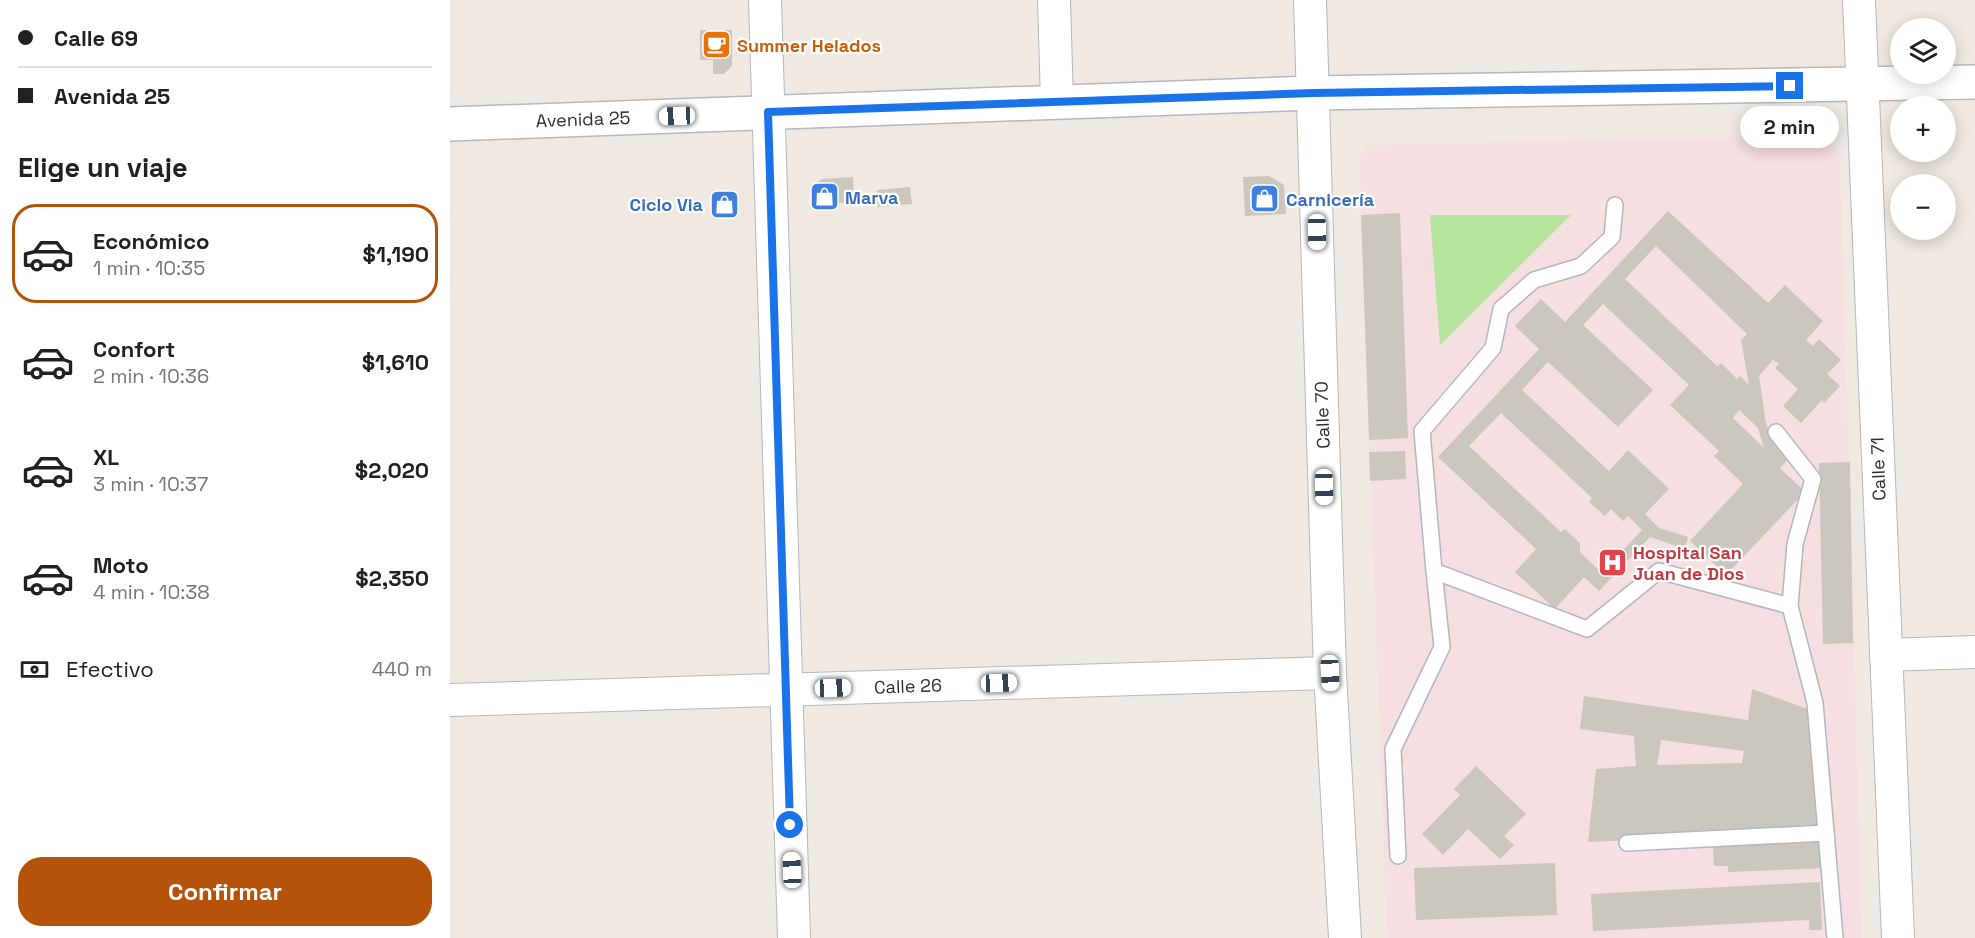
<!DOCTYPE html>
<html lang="es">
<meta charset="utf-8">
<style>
:root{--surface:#fff;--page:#f6f6f6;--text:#202124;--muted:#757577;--line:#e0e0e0;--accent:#b45309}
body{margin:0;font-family:"Space Grotesk",sans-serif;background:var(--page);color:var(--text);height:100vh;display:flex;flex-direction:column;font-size:22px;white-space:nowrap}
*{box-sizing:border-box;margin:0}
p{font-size:20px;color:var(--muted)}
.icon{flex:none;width:33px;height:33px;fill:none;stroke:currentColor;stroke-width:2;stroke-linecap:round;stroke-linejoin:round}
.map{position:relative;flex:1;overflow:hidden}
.sheet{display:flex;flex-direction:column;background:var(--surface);width:450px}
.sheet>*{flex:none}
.top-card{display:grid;align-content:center;height:132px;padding:0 18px;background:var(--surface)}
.fabs{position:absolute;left:1440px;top:18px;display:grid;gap:12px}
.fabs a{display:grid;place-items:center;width:66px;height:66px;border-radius:50%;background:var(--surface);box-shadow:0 3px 15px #0003;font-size:30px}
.end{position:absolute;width:27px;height:27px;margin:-14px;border:8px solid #1a73e8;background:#fff;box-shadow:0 0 0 3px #fff}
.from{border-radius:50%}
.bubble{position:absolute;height:42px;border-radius:21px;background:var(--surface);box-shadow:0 3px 15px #0003;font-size:20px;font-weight:800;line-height:42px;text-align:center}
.car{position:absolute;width:18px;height:36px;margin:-18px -9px;border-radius:8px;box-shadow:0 0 4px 2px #0007;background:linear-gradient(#fff 24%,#345 0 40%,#fff 0 76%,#345 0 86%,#fff 0)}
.top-card b{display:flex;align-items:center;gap:21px;height:57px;font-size:22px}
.top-card b+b{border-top:2px solid var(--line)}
.top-card i{width:15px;height:15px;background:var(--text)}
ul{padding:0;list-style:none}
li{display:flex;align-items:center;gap:18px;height:99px;margin:0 12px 9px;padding:0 6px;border:3px solid transparent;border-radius:24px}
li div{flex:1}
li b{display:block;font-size:22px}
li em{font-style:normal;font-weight:800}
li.on{border-color:var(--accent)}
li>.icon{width:54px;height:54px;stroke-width:1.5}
h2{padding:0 18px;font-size:27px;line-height:72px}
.pay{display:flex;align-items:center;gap:15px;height:66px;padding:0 18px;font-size:22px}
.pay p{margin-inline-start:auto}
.cta{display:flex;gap:12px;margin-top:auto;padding:12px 18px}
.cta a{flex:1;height:69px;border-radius:24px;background:var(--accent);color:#fff;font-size:24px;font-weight:800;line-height:69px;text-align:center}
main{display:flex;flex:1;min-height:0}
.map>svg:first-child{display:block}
</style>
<main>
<section class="sheet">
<div class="top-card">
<b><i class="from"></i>Calle 69</b>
<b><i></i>Avenida 25</b>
</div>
<h2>Elige un viaje</h2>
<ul>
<li class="on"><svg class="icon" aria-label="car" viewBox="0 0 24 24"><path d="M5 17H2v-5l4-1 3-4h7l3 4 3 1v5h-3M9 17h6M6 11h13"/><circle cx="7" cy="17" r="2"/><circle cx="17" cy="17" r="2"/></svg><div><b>Económico</b><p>1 min · 10:35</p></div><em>$1,190</em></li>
<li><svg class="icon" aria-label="car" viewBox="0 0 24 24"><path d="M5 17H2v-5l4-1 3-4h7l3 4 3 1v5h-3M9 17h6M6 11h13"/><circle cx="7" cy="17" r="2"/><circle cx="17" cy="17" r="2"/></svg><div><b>Confort</b><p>2 min · 10:36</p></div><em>$1,610</em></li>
<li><svg class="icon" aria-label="car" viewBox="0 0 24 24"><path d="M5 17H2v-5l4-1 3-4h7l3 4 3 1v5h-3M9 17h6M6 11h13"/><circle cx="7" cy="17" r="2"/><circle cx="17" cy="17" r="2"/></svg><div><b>XL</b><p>3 min · 10:37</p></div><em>$2,020</em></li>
<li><svg class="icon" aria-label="car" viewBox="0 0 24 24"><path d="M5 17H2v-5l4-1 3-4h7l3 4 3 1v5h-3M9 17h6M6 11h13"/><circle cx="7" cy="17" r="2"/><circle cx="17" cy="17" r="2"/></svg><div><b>Moto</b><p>4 min · 10:38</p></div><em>$2,350</em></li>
</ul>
<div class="pay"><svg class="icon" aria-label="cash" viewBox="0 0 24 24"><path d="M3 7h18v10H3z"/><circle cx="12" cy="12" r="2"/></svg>Efectivo<p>440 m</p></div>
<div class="cta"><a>Confirmar</a></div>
</section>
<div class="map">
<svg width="1525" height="938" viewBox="0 0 1525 938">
<rect width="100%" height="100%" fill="#efe9e1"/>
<polygon fill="#f5dfe0" points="1372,136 1390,155 1412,938 937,938 909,156 919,145"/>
<polygon fill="#b6e59e" points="980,215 1121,215 990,345"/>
<g fill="#cbc7bf" fill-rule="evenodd">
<polygon points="250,30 282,30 282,66 274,74 263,74 263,60 250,60"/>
<polygon points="819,176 834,185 836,214 795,216 793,177"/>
<polygon points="403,177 404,202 361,204 361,187 372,179"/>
<polygon points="460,187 462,204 428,207 427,190"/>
<path d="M1218 211 1318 303 1335 285 1373 321 1356 340 1363 346 1369 339 1391 360 1377 374 1390 386 1374 403 1372 400 1351 423 1333 406 1348 389 1325 368 1329 364 1323 360 1309 376 1316 423 1324 444 1339 458 1330 468 1355 492 1276 575 1240 541 1293 484 1264 456 1269 451 1220 405 1239 385 1153 304 1133 325 1203 390 1168 427 1098 362 1072 390 1159 471 1178 450 1219 489 1195 514 1209 528 1238 537 1235 549 1200 537 1149 591 1134 577 1105 609 1065 572 1086 549 988 457 1089 349 1065 326 1091 299 1115 322ZM1206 246 1297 334 1291 340 1299 385 1290 376 1287 379 1271 363 1267 366 1175 279ZM1289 410 1308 428 1314 448 1283 418ZM1051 413 1142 498 1139 502 1155 516 1161 509 1173 521 1178 516 1192 530 1152 573 1130 552V543L1115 529 1111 532 1019 446Z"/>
<polygon points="950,213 958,438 919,440 911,215"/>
<polygon points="955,451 956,479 920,481 919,452"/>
<polygon points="1400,462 1403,643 1373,644 1369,463"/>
<path d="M1302 689 1369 713 1376 868 1278 872V866H1264L1262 837 1138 842 1146 769 1186 766 1184 736 1130 729 1134 696 1298 720ZM1211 740 1294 751 1292 763 1207 765Z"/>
<polygon points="1026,766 1076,814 1054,836 1064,845 1050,859 1018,829 993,855 972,834 1010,795 1004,789"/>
<polygon points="1105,863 1107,915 966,920 964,868"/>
<polygon points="1370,882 1372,930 1359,930 1359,920 1143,931 1141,894"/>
</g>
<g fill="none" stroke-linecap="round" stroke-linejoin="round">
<defs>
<g id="service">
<polyline points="1165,205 1162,237 1131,266 1084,280 1051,309 1043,348 972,431 984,571 1137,629 1209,571 1340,606 1365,703 1385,938"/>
<polyline points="1326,432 1363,479 1345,544 1340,606"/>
<polyline points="1177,843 1376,833"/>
<polyline points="948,856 943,749 992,647 984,571"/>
</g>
<g id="minor">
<polyline points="315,0 344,938"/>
<polyline points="604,0 607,102"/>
<polyline points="860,0 880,673 895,938"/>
<polyline points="1409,0 1448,938"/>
<polyline points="1436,655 1525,652"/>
<polyline points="0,700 880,673"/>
</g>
<polyline id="tertiary" points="0,124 863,93 1525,82"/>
</defs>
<use href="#service" stroke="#b4b7c1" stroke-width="18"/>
<use href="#minor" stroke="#b4b7c1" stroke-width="34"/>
<use href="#tertiary" stroke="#b4b7c1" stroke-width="36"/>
<use href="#service" stroke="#fff" stroke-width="15"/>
<use href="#minor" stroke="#fff" stroke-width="32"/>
<use href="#tertiary" stroke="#fff" stroke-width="33"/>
</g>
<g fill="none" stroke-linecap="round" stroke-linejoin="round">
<polyline stroke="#1a73e8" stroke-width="8" points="340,825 318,112 863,93 1340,86"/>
</g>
<defs>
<symbol id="cafe-square" viewBox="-11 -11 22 22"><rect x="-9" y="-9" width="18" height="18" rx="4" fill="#e8710a" stroke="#fff"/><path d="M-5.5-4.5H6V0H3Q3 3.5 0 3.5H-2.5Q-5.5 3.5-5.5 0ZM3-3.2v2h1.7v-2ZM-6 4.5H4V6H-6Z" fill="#fff"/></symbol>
<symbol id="shop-square" viewBox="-11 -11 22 22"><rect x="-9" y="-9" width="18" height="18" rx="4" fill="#3f7fe0" stroke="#fff"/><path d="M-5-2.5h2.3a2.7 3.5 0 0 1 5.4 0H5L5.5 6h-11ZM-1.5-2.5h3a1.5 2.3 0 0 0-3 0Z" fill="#fff"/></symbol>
<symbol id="hospital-square" viewBox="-11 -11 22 22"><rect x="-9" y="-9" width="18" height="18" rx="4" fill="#e0444e" stroke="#fff"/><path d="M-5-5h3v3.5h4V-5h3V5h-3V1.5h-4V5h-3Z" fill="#fff"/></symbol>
</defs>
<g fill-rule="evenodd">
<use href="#cafe-square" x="250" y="28" width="33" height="33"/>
<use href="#shop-square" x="358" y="180" width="33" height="33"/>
<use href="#shop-square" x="798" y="182" width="33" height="33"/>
<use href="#shop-square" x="258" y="188" width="33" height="33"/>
<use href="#hospital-square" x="1146" y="546" width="33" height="33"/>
</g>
<g text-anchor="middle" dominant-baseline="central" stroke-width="4.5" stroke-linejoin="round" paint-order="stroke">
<g font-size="18" font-weight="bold" fill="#c56008" stroke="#fff" text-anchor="start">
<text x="287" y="45">Summer Helados</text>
</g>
<g font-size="18" fill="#2e2e2e" stroke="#fff">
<text transform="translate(133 119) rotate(-2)">Avenida 25</text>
<text transform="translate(872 415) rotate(-92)">Calle 70</text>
<text transform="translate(1428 469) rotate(-92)">Calle 71</text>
<text transform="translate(458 686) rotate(-2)">Calle 26</text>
</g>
<g font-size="18" font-weight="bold" fill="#366cbe" stroke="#fff" text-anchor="start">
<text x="395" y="197">Marva</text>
<text x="836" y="199">Carnicería</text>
<text x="253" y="204" text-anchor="end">Ciclo Via</text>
</g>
<g font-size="18" font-weight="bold" fill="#be3a42" stroke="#fff" text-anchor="start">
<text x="1183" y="552">Hospital San<tspan x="1183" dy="21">Juan de Dios</tspan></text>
</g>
</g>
</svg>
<div class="fabs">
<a><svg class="icon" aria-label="layers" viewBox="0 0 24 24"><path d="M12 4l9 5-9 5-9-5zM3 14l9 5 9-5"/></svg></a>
<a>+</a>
<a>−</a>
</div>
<i class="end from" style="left:340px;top:825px"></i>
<i class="end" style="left:1340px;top:86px"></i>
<div class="bubble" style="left:1290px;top:106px;width:99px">2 min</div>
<i class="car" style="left:227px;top:116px;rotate:268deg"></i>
<i class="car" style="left:867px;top:232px;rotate:179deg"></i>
<i class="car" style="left:874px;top:487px;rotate:179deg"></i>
<i class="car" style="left:880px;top:673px;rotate:177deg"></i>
<i class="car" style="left:549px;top:683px;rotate:88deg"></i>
<i class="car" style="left:383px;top:688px;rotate:88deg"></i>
<i class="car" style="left:342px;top:870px;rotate:358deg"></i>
</div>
</main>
